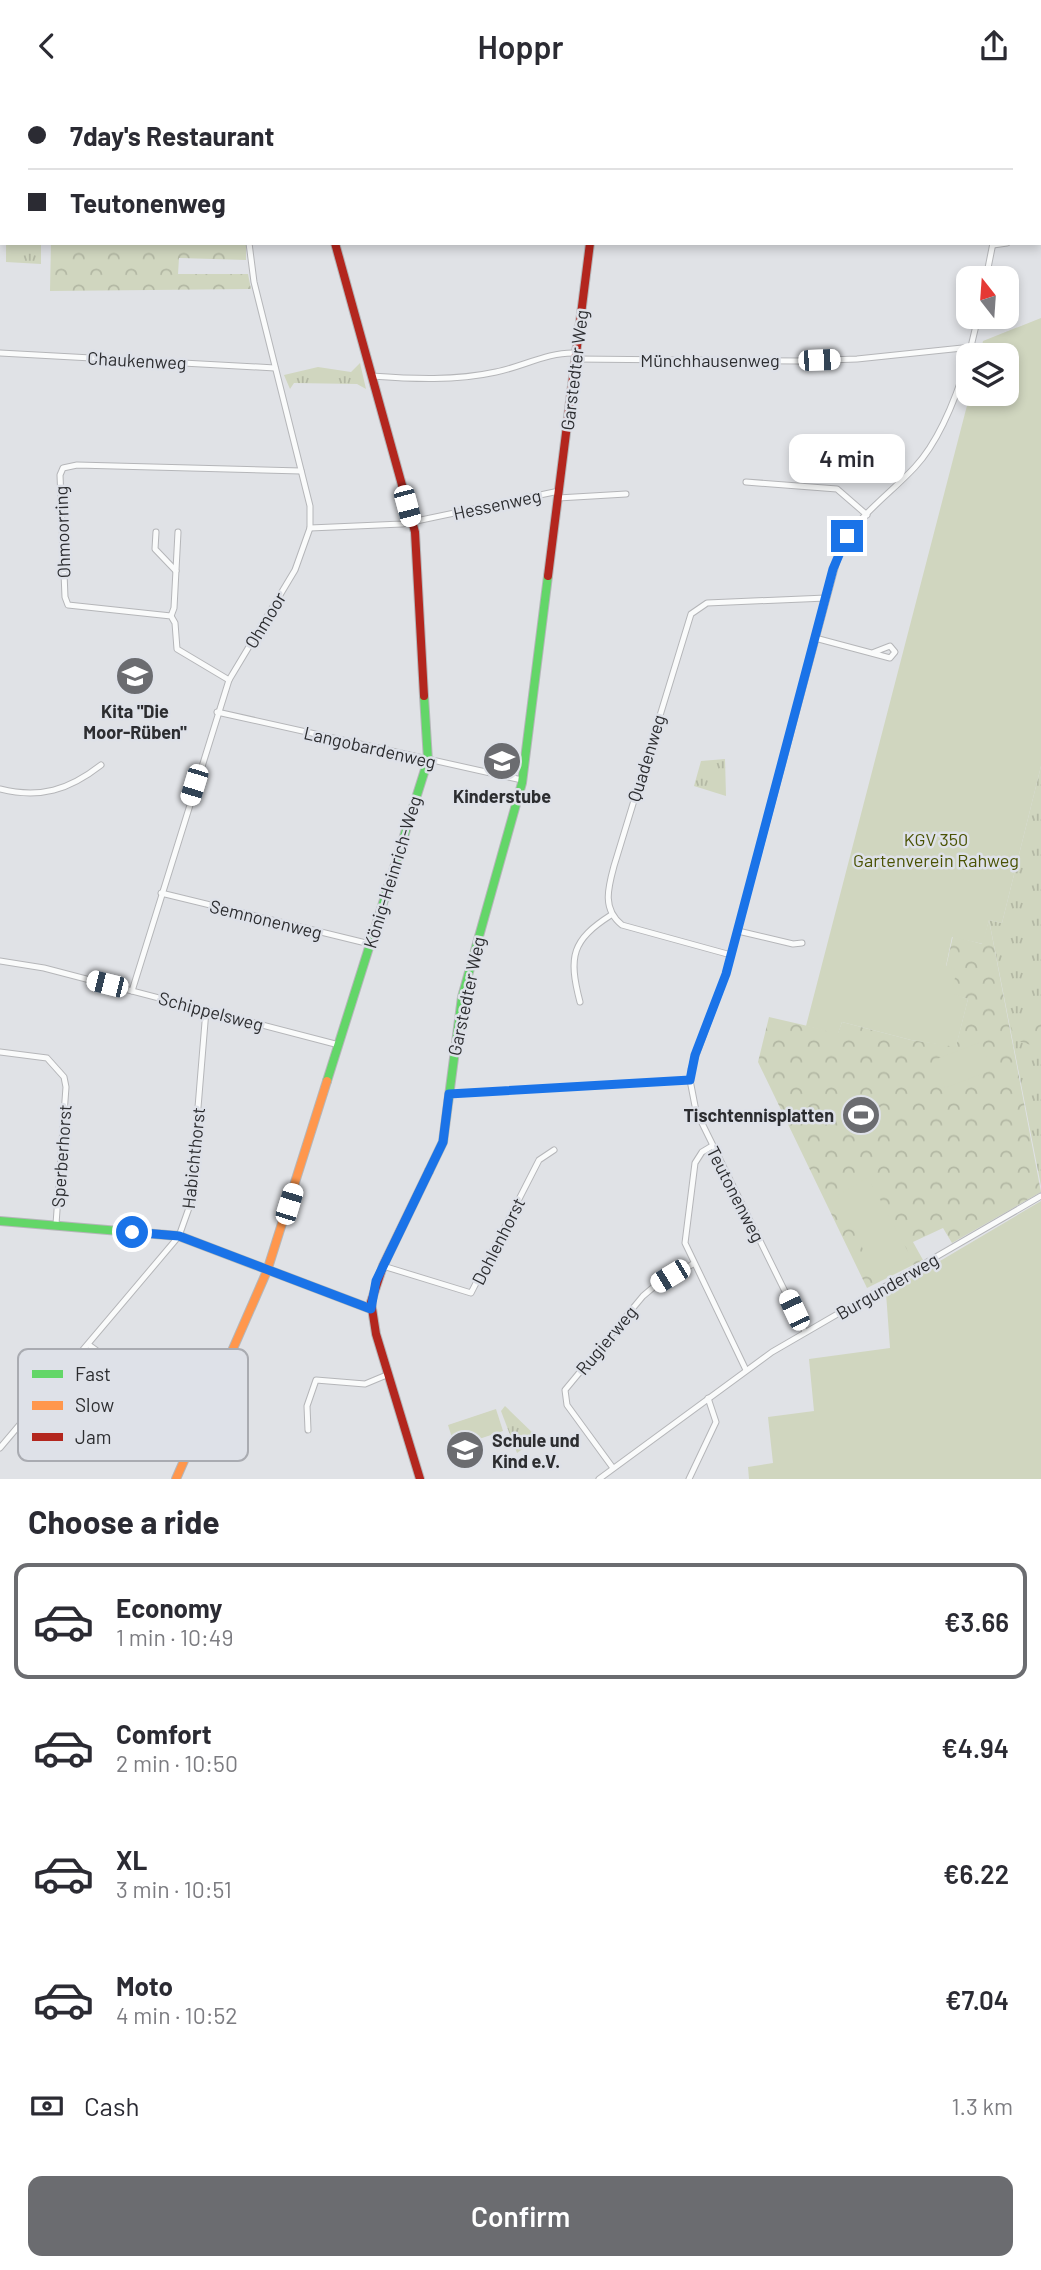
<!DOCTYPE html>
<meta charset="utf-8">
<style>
:root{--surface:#fff;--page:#f7f7f7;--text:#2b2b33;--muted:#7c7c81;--line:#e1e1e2;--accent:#6b6c70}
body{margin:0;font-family:Barlow,sans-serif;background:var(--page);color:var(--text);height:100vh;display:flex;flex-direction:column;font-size:26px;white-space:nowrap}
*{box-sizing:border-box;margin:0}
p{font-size:23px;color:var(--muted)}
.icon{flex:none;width:38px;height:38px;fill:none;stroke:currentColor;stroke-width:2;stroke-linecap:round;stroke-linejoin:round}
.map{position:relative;height:1388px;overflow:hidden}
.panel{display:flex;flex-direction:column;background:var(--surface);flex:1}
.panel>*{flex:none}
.guide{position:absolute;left:0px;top:0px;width:1041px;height:154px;box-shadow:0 4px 10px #0003;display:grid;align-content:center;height:154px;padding:0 28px;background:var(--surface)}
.needle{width:46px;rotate:343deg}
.buttons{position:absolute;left:956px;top:175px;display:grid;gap:14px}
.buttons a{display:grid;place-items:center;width:63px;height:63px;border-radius:14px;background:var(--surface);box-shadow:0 4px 10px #0003;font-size:35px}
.end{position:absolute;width:32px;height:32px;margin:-16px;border:9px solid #1a73e8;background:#fff;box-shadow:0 0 0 4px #fff}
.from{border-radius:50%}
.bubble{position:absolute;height:49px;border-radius:14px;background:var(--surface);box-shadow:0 4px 10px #0003;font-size:23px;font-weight:600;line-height:49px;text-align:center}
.car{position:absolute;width:21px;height:42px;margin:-21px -10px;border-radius:9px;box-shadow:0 0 5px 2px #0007;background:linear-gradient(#fff 24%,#345 0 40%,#fff 0 76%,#345 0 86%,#fff 0)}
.guide b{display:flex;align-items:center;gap:24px;height:66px;font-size:26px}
.guide b+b{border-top:2px solid var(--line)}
.guide i{width:18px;height:18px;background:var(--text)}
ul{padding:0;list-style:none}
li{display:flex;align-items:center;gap:21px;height:116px;margin:0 14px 10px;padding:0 14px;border:4px solid transparent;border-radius:14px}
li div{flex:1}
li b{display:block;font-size:26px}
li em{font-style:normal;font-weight:600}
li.active{border-color:var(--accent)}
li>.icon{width:63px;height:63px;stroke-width:1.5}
h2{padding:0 28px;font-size:32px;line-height:84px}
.pay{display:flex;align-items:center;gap:18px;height:77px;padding:0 28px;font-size:26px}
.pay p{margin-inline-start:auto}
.cta{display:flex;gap:14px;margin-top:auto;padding:14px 28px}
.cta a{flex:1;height:80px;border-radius:14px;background:var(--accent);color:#fff;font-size:28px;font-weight:600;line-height:80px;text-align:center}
header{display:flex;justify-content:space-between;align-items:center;height:91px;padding:0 28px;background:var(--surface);font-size:32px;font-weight:600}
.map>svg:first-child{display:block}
</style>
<header><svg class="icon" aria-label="back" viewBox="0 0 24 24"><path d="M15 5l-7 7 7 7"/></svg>Hoppr<svg class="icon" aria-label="share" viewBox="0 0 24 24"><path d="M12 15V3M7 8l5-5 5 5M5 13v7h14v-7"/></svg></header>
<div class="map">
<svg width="1041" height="1388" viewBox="0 0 1041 1388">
<defs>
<pattern id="grass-tufts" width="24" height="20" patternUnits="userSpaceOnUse" patternTransform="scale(1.75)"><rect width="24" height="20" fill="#d0d6bf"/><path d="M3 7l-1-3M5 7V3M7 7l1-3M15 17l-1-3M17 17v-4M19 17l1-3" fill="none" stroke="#b3b8a4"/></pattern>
<pattern id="forest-crowns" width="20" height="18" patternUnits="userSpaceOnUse" patternTransform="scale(1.75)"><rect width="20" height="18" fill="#d0d6bf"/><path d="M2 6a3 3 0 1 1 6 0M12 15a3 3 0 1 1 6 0" fill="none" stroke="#b3b8a4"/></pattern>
</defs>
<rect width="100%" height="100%" fill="#e0e2e6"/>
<g fill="url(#grass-tufts)">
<polygon points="6,152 41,152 41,173 6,171"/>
<polygon points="360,272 366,298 357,293 294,292 290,298 284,284 318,276 351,281"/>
<polygon points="725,668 726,705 694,695 701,670"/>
<polygon points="1041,675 1041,1095 989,829 1002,832"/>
<polygon points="505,1315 538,1347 517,1362 501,1320"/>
</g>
<g fill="url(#forest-crowns)">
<polygon points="51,152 246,152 246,169 179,167 178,183 248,183 251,198 50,200"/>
<polygon points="989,829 1041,1101 952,1152 943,1137 913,1151 923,1169 867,1197 758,971 769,926 838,942 842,931 911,949 956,955 968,908 951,903 946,876 953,845 982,853"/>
<polygon points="1041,925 1041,957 1014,949 1009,927"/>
</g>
<g fill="#d0d6bf">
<polygon points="1041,227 1041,675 1002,832 989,829 983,853 952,846 946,875 957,879 951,902 968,908 956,956 911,949 842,931 838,943 806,935 970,303 1006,303 1006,264 980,264 983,250"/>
<polygon points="981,951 992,979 945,997 934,969"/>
<polygon points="868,1086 911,1166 876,1185 837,1105"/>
<polygon points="1041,1110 1041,1388 749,1388 748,1376 773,1372 768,1326 814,1320 809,1268 890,1257 886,1202"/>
<polygon points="496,1318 503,1340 455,1356 448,1334"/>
</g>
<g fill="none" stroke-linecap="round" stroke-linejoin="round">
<defs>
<g id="street">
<polyline points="255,2 255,0"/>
<polyline points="335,2 335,0"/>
<polyline points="457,2 457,0"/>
<polyline points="1026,2 1026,0"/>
<polyline points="1040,138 1041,137"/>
<polyline points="993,154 1007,152"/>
<polyline points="986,187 993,152"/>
<polyline points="0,262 275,277"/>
<polyline points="969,264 978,226"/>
<polyline points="575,268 800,270 857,268 972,256"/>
<path d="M371 285C413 288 455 290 496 281 522 276 548 261 575 262"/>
<polyline points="746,391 837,398 867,424"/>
<polyline points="558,407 626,403"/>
<polyline points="310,437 402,433 559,400"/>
<polyline points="156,441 155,458 176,480"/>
<polyline points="171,525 174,517 178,441"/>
<polyline points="815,547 890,567 895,561 890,555 872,562"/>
<polyline points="229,589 177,558 175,532 171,525 68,514 65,506 60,384 63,377 77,374 301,380"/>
<polyline points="217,621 522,689"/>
<path d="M0 698C40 708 69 699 101 674"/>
<polyline points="161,802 370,853"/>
<polyline points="738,840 793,853 802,852"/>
<path d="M731 864 622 834C602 818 608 797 614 775L691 523 707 512 826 507"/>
<polyline points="0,870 44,877 339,954"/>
<polyline points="132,900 229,589 295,479 310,437 310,415 254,191 249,152"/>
<path d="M580 911C568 865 572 849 611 824"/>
<polyline points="0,961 47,967 64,986 66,996 56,1133"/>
<polyline points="449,1003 690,989"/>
<polyline points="712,1055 702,1061 695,1072 685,1152 746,1279"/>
<polyline points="383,1175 471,1202 539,1069 554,1059"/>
<path d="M805 1241 696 1020 690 989 691 978 726 883 841 455C859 424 891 402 915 376 941 348 957 304 968 268"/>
<polyline points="89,1254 199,1334"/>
<polyline points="308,1339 307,1315 316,1289 365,1293 389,1283"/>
<polyline points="0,1357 179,1145 190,1114 206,919"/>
<polyline points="613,1377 567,1314 565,1299 643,1205 656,1194 693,1173"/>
<polyline points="599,1388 772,1261 1041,1105"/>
<polyline points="689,1388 716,1331 708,1307"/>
</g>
<g id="fast">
<polyline points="327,990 428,669 424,605"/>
<polyline points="429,1080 443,1051 462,906 522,692 548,485"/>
<polyline points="0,1130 179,1145 371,1218"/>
</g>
<g id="slow">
<polyline points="604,0 604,2"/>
<polyline points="176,1388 267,1180 327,990"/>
</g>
<g id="jam">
<polyline points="335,152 415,441 424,605"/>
<polyline points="548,485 590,152"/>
<polyline points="420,1388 376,1243 371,1211 383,1175 429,1080"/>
</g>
</defs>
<use href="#street" stroke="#b5b6b9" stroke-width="7"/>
<use href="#fast" stroke="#b5b6b9" stroke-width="10"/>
<use href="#slow" stroke="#b5b6b9" stroke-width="10"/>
<use href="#jam" stroke="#b5b6b9" stroke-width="10"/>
<use href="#street" stroke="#fafbfb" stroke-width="5"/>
<use href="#fast" stroke="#63d668" stroke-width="8"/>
<use href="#slow" stroke="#ff974d" stroke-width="8"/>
<use href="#jam" stroke="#b3261e" stroke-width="8"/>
</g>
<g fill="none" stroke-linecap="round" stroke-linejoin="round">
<polyline stroke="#1a73e8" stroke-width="9" points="132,1141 179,1145 371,1218 376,1190 443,1051 449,1003 690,989 695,964 726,883 833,478 847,445"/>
</g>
<defs>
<symbol id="school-disc" viewBox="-11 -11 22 22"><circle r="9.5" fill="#6b6c70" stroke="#dee1e8"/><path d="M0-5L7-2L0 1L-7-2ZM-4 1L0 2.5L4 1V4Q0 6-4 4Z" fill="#fff"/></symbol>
<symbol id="stadium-disc" viewBox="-11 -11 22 22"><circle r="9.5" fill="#6b6c70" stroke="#dee1e8"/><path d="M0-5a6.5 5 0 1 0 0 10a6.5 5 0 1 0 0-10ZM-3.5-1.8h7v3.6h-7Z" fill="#fff"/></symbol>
</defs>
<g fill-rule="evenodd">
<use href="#school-disc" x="113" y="563" width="44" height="44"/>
<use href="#school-disc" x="480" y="648" width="44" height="44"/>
<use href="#stadium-disc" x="839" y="1002" width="44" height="44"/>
<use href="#school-disc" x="443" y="1337" width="44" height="44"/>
</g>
<g text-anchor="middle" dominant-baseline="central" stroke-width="5" stroke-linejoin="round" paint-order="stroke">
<g font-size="18" fill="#2c2d30" stroke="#dee1e8">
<text transform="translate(137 269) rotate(3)">Chaukenweg</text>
<text x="710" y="269">Münchhausenweg</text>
<text transform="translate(574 279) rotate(-83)">Garstedter Weg</text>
<text transform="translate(497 413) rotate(-12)">Hessenweg</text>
<text transform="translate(62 441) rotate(-92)">Ohmoorring</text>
<text transform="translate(265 529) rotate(-59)">Ohmoor</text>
<text transform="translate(370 656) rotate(13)">Langobardenweg</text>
<text transform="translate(646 667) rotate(-73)">Quadenweg</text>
<text transform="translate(392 781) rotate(-73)">König-Heinrich-Weg</text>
<text transform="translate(266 828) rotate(14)">Semnonenweg</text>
<text transform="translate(466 905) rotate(-78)">Garstedter Weg</text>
<text transform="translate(211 920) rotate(15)">Schippelsweg</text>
<text transform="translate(61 1065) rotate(-86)">Sperberhorst</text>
<text transform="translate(193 1067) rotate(-84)">Habichthorst</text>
<text transform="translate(736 1103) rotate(63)">Teutonenweg</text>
<text transform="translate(498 1150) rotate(-63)">Dohlenhorst</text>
<text transform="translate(887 1195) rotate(-30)">Burgunderweg</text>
<text transform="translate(606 1249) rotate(-50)">Rugierweg</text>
</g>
<g font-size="18" font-weight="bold" fill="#2c2d30" stroke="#dee1e8">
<text x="135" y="620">Kita "Die<tspan x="135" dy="21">Moor-Rüben"</tspan></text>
<text x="502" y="705">Kinderstube</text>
<text x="834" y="1024" text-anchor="end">Tischtennisplatten</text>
<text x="492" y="1349" text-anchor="start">Schule und<tspan x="492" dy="21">Kind e.V.</tspan></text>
</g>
<g font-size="18" fill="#4a5204" stroke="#dee1e8">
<text x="936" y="748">KGV 350<tspan x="936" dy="21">Gartenverein Rahweg</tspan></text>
</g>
</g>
<rect x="18" y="1258" width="230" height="112" rx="10" fill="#dee1e8" stroke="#a9abb1" stroke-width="2"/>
<rect x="32" y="1279" width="31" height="8" fill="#63d668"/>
<rect x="32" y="1310" width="31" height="9" fill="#ff974d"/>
<rect x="32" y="1342" width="31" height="8" fill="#b3261e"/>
<g font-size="19" fill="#2c2d30">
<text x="75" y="1290">Fast</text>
<text x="75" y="1321">Slow</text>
<text x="75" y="1353">Jam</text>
</g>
</svg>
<div class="buttons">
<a><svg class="needle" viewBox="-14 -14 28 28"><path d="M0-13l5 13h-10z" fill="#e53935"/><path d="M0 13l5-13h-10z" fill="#7c7c81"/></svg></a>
<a><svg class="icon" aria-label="layers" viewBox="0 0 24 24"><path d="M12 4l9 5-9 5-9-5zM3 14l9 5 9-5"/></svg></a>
</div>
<i class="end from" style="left:132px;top:1141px"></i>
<i class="end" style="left:847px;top:445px"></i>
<div class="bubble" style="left:789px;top:343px;width:116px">4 min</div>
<i class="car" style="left:819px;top:269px;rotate:88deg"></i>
<i class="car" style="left:407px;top:415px;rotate:165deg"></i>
<i class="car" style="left:194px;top:694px;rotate:197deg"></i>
<i class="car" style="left:107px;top:893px;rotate:284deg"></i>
<i class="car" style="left:289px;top:1113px;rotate:17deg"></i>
<i class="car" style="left:670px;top:1185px;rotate:239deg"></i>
<i class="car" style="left:794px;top:1219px;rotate:335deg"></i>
<div class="guide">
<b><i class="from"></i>7day's Restaurant</b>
<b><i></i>Teutonenweg</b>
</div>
</div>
<section class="panel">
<h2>Choose a ride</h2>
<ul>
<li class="active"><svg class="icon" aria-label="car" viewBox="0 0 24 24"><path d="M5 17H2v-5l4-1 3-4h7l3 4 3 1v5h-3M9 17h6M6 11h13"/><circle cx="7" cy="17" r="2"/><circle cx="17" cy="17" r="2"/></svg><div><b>Economy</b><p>1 min · 10:49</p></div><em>€3.66</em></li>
<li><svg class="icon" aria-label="car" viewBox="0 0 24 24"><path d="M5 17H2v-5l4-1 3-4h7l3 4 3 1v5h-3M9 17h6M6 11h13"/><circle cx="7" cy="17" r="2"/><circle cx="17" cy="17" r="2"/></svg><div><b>Comfort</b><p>2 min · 10:50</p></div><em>€4.94</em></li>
<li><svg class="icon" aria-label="car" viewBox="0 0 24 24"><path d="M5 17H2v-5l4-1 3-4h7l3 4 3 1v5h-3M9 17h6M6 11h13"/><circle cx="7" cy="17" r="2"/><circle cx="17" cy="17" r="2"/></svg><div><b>XL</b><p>3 min · 10:51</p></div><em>€6.22</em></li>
<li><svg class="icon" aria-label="car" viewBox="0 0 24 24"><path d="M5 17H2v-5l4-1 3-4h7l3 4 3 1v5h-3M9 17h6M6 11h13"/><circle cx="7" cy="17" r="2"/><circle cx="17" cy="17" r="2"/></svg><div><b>Moto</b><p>4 min · 10:52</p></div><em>€7.04</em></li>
</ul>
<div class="pay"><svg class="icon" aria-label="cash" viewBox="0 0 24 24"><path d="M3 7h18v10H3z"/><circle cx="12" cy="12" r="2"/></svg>Cash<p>1.3 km</p></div>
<div class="cta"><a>Confirm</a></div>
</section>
